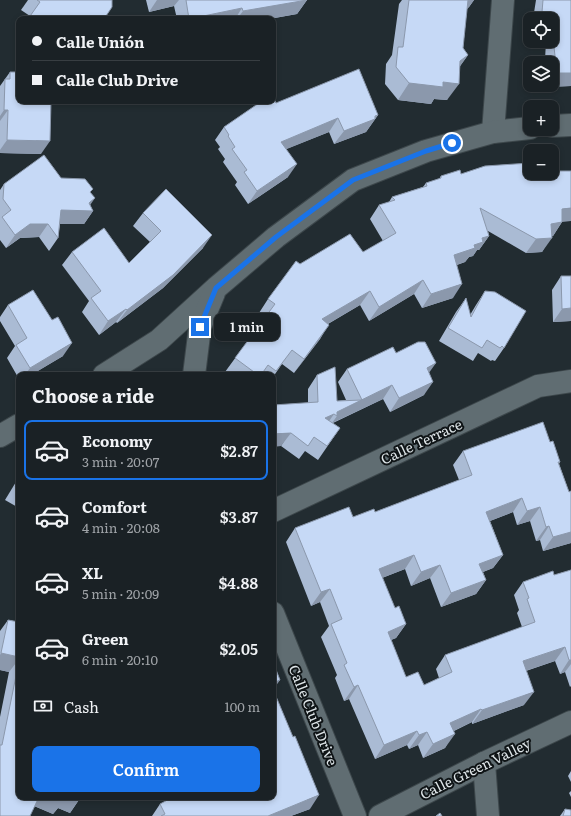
<!DOCTYPE html>
<meta charset="utf-8">
<style>
:root{--surface:#1a2125;--page:#23292d;--text:#f1f3f6;--muted:#9fa3a7;--line:#383e42;--accent:#1a73e8}
body{margin:0;font-family:Literata,serif;background:var(--page);color:var(--text);height:100vh;display:flex;flex-direction:column;font-size:15px;white-space:nowrap}
*{box-sizing:border-box;margin:0}
p{font-size:13px;color:var(--muted)}
.icon{flex:none;width:22px;height:22px;fill:none;stroke:currentColor;stroke-width:2;stroke-linecap:round;stroke-linejoin:round}
.map{position:relative;flex:1;overflow:hidden}
.panel{position:absolute;left:16px;top:372px;width:260px;height:428px;display:flex;flex-direction:column;background:var(--surface);border-radius:8px;box-shadow:0 2px 6px #0003,0 0 0 1px var(--line)}
.panel>*{flex:none}
.banner{position:absolute;left:16px;top:16px;width:260px;height:88px;border-radius:8px;box-shadow:0 2px 6px #0003,0 0 0 1px var(--line);display:grid;align-content:center;height:88px;padding:0 16px;background:var(--surface)}
.tools{position:absolute;left:523px;top:12px;display:grid;gap:8px}
.tools a{display:grid;place-items:center;width:36px;height:36px;border-radius:8px;background:var(--surface);box-shadow:0 2px 6px #0003,0 0 0 1px var(--line);font-size:20px}
.end{position:absolute;width:18px;height:18px;margin:-9px;border:5px solid #1a73e8;background:#fff;box-shadow:0 0 0 2px #fff}
.from{border-radius:50%}
.bubble{position:absolute;height:28px;border-radius:8px;background:var(--surface);box-shadow:0 2px 6px #0003,0 0 0 1px var(--line);font-size:13px;font-weight:600;line-height:28px;text-align:center}
.banner b{display:flex;align-items:center;gap:14px;height:38px;font-size:15px}
.banner b+b{border-top:1px solid var(--line)}
.banner i{width:10px;height:10px;background:var(--text)}
ul{padding:0;list-style:none}
li{display:flex;align-items:center;gap:12px;height:60px;margin:0 8px 6px;padding:0 8px;border:2px solid transparent;border-radius:8px}
li div{flex:1}
li b{display:block;font-size:15px}
li em{font-style:normal;font-weight:600}
li.current{border-color:var(--accent)}
li>.icon{width:36px;height:36px;stroke-width:1.5}
h2{padding:0 16px;font-size:18px;line-height:48px}
.pay{display:flex;align-items:center;gap:10px;height:44px;padding:0 16px;font-size:15px}
.pay p{margin-inline-start:auto}
.action{display:flex;gap:8px;margin-top:auto;padding:8px 16px}
.action a{flex:1;height:46px;border-radius:8px;background:var(--accent);color:#fff;font-size:16px;font-weight:600;line-height:46px;text-align:center}
.map>svg:first-child{display:block}
</style>
<div class="map">
<svg width="571" height="816" viewBox="0 0 571 816">
<rect width="100%" height="100%" fill="#222c31"/>
<g fill="none" stroke-linecap="round" stroke-linejoin="round">
<defs>
<g id="minor">
<polyline points="552,126 571,125"/>
<polyline points="493,132 503,0"/>
<polyline points="104,375 159,340 216,288 276,237 353,180 426,151 493,132 530,128"/>
<polyline points="194,375 200,327 214,293"/>
<polyline points="0,436 19,425"/>
<polyline points="273,511 538,386 571,381"/>
<polyline points="273,613 355,816"/>
<polyline points="484,763 488,816"/>
<polyline points="380,816 484,763 571,722"/>
</g>
</defs>
<use href="#minor" stroke="#3d474b" stroke-width="24"/>
<use href="#minor" stroke="#606d72" stroke-width="22"/>
</g>
<g fill="#aabbd4">
<polygon points="28,0 112,0 30,16 21,10"/>
<polygon points="146,0 307,0 297,14 269,19 177,19 174,6 149,12"/>
<polygon points="402,0 474,0 469,7 467,9 463,48 468,55 460,66 447,100 434,99 431,104 398,100 385,84 386,64 392,55 399,4"/>
<polygon points="536,0 571,0 571,86 547,87 547,85 552,85 552,63 545,63 545,60 546,41 552,41 552,19 533,19"/>
<polygon points="19,32 19,38 16,36"/>
<polygon points="10,72 41,154 0,153 0,86"/>
<polygon points="276,103 378,115 366,132 334,144 329,132 286,149 288,177 248,204 235,185 237,182 223,162 225,159 218,149 220,147 215,140 224,127"/>
<polygon points="530,159 530,173 562,222 553,236 551,236 542,252 526,253 488,231 489,236 479,250 477,250 473,256 469,257 465,262 457,265 453,298 422,308 414,294 369,321 360,305 328,324 320,339 294,373 282,364 273,377 273,375 229,375 225,372 265,317 259,313 268,299 300,264 363,252 383,241 370,219 379,205 389,202 392,197 423,187 426,183 439,179 441,176 461,174 527,164"/>
<polygon points="61,178 90,205 93,211 84,224 60,224 58,238 49,251 39,237 20,238 6,248 0,240 0,190 4,184"/>
<polygon points="143,213 203,248 163,288 117,323 116,322 99,335 82,312 89,301 62,265 72,252 129,263 150,242 133,226"/>
<polygon points="561,276 571,276 571,321 553,322 552,290"/>
<polygon points="485,291 504,348 495,361 492,360 491,361 478,353 473,361 439,341 456,312 466,298 470,315 476,305"/>
<polygon points="8,305 63,356 31,375 19,375 19,379 7,358 15,346 0,321 0,317"/>
<polygon points="347,369 429,373 424,395 390,412 383,399 333,423 340,428 318,460 305,451 299,459 281,446 308,403 308,389 317,375 337,401 346,400 338,382"/>
<polygon points="550,442 560,462 559,464 569,492 571,491 571,543 543,551 540,540 536,541 530,521 517,525 513,512 490,521 503,555 493,568 483,572 486,580 476,594 441,607 430,578 411,586 405,569 382,578 395,608 406,624 396,638 391,640 406,677 424,685 439,678 436,669 445,655 522,627 517,613 519,610 514,595 523,582 554,575 571,570 571,686 570,687 565,672 560,674 555,661 526,671 524,705 472,724 472,722 454,731 445,748 423,758 418,745 409,749 407,745 375,759 349,699 344,701 335,678 337,675 321,637 329,626 320,602 311,606 286,542 295,528 353,517 375,512 459,480 453,465 463,451"/>
<polygon points="19,477 19,508 5,500"/>
<polygon points="19,532 19,559 15,560 15,538"/>
<polygon points="8,620 19,622 19,797 81,797 70,813 58,808 53,814 34,806 0,816 0,717 9,672 0,670 0,631"/>
<polygon points="274,688 276,693 275,695 310,809 291,816 152,816 160,804 170,799 171,797 273,797"/>
<polygon points="571,771 571,782 568,776"/>
<polygon points="571,791 571,797 569,793"/>
<polygon points="565,809 571,816 560,816"/>
</g>
<g fill="#8b98ac">
<polygon points="157,0 179,0 174,6 149,12"/>
<polygon points="307,0 297,14 269,19 237,19 243,11"/>
<polygon points="468,0 474,0 469,7 456,17"/>
<polygon points="242,8 235,19 189,19"/>
<polygon points="542,12 557,14 552,21 552,19 537,19"/>
<polygon points="468,55 456,72 460,61"/>
<polygon points="557,73 571,73 571,86 547,87 548,85 552,85 552,80"/>
<polygon points="443,82 459,84 447,100 434,99 431,104 398,100 409,83"/>
<polygon points="4,110 8,110 0,121 0,116"/>
<polygon points="378,115 366,132 334,144 344,131"/>
<polygon points="338,118 329,132 272,155 281,142"/>
<polygon points="7,140 50,141 41,154 0,153 0,150"/>
<polygon points="297,164 288,177 248,204 257,191"/>
<polygon points="95,198 86,211 93,211 84,224 52,224 61,210 89,203"/>
<polygon points="571,208 571,221 562,222 553,236 541,238 562,209"/>
<polygon points="30,224 48,224 39,237 20,238 6,248 15,235"/>
<polygon points="212,235 203,248 163,288 117,323 127,310"/>
<polygon points="489,236 479,250 477,250 473,256 469,257 465,262 444,269 454,255 474,245 482,238"/>
<polygon points="552,238 542,252 526,253 536,239"/>
<polygon points="423,280 414,294 369,321 379,307"/>
<polygon points="462,284 453,298 422,308 431,294"/>
<polygon points="370,291 360,305 312,333 322,319"/>
<polygon points="571,308 571,321 553,322 562,309"/>
<polygon points="126,309 116,322 99,335 108,321"/>
<polygon points="329,325 320,339 294,373 304,359"/>
<polygon points="72,343 63,356 31,375 25,375 30,368"/>
<polygon points="436,363 426,377 427,368"/>
<polygon points="433,382 424,395 390,412 399,398"/>
<polygon points="392,385 383,399 332,423 337,416 337,412"/>
<polygon points="334,414 325,427 325,418"/>
<polygon points="291,433 281,446 273,447 273,434"/>
<polygon points="522,498 513,512 477,526 486,512"/>
<polygon points="540,507 530,521 517,525 527,511"/>
<polygon points="549,526 540,540 536,541 546,527"/>
<polygon points="571,532 571,543 543,551 553,537"/>
<polygon points="19,554 19,559 15,560"/>
<polygon points="414,555 405,569 369,583 379,569"/>
<polygon points="503,555 493,568 470,577 479,564"/>
<polygon points="440,565 430,578 411,586 421,572"/>
<polygon points="486,580 476,594 441,607 451,593"/>
<polygon points="330,589 320,602 311,606 321,592"/>
<polygon points="406,624 396,638 378,645 388,632"/>
<polygon points="565,647 555,661 513,675 523,661"/>
<polygon points="1,653 19,657 19,659 9,672 0,670 0,655"/>
<polygon points="569,660 571,660 571,664 565,672 560,674"/>
<polygon points="280,680 273,690 273,683"/>
<polygon points="358,685 349,699 344,701 354,687"/>
<polygon points="534,692 524,705 472,724 482,710"/>
<polygon points="481,709 472,722 441,737 450,723"/>
<polygon points="417,731 407,745 375,759 384,745"/>
<polygon points="427,732 418,745 409,749 419,735"/>
<polygon points="455,734 445,748 423,758 433,744"/>
<polygon points="319,795 310,809 291,816 268,816"/>
<polygon points="37,797 79,797 80,798 70,813 58,808 53,814 32,805"/>
</g>
<g fill="#c6d9f6" stroke="#8b98ac">
<polygon points="37,0 112,0 112,7 104,19 28,19 40,2"/>
<polygon points="186,0 307,0 243,11 242,8 189,19"/>
<polygon points="409,0 468,0 463,48 468,55 460,61 459,84 443,82 443,87 409,83 396,67 398,47 403,47"/>
<polygon points="543,0 571,0 571,73 557,73 554,47 557,14 542,12"/>
<polygon points="359,69 378,115 375,116 375,119 344,131 338,118 281,142 297,164 257,191 244,172 247,170 232,149 235,147 228,136 229,135 224,127 262,101 273,101 273,97 276,103"/>
<polygon points="10,72 19,72 19,101 51,101 50,141 7,140 8,110 4,110 5,79 10,79"/>
<polygon points="44,155 61,178 85,179 93,189 90,192 95,198 89,203 93,211 61,210 58,238 48,224 30,224 15,235 2,217 11,210 3,199 4,184"/>
<polygon points="559,155 559,171 571,171 571,208 562,209 562,222 551,224 552,238 536,239 480,208 489,236 482,238 483,242 474,245 475,248 454,255 462,284 431,294 423,280 379,307 370,291 322,319 329,325 304,359 292,350 276,371 268,365 261,375 258,375 235,358 275,304 268,299 296,261 300,264 350,234 363,252 396,233 379,205 395,200 392,197 427,186 426,183 441,178 441,176 460,170 461,174 485,166 530,163 530,173 552,173 552,156"/>
<polygon points="166,189 212,235 173,275 127,310 126,309 108,321 91,298 101,291 72,252 104,228 129,263 161,231 143,213"/>
<polygon points="561,276 571,276 571,308 562,309"/>
<polygon points="33,290 52,320 58,317 72,343 30,368 16,345 27,338 8,305"/>
<polygon points="485,291 495,292 526,311 504,348 502,346 500,348 487,340 482,348 448,328 466,298 471,317"/>
<polygon points="418,342 425,342 436,363 427,368 433,382 399,398 392,385 337,412 337,416 334,414 325,418 340,428 327,446 314,437 308,446 291,433 273,434 273,405 318,402 317,375 335,367 337,401 362,400 347,369 393,347 396,353"/>
<polygon points="543,422 550,442 553,441 560,462 558,462 569,492 571,491 571,532 553,537 549,526 546,527 540,507 527,511 522,498 486,512 503,555 479,564 486,580 451,593 440,565 421,572 414,555 379,569 395,608 399,606 406,624 388,632 406,677 418,672 424,685 452,672 445,655 535,622 527,599 529,598 523,582 553,571 554,575 571,570 571,660 569,660 565,647 523,661 534,692 482,710 481,709 450,723 455,734 433,744 427,732 419,735 417,731 384,745 358,685 354,687 344,665 347,663 331,624 342,619 330,589 321,592 295,528 349,507 353,517 374,509 375,512 472,475 463,451"/>
<polygon points="19,479 19,489 15,487"/>
<polygon points="8,620 19,622 19,657 1,653"/>
<polygon points="19,661 19,797 39,797 30,816 0,816 0,745 2,745"/>
<polygon points="273,662 280,680 273,683"/>
<polygon points="273,685 276,693 275,694 293,737 295,736 319,795 268,816 161,816 165,814 160,804 173,797 273,797"/>
<polygon points="565,809 571,810 571,816 563,816"/>
<polygon points="440,813 442,816 436,816"/>
</g>
<g fill="none" stroke-linecap="round" stroke-linejoin="round">
<polyline stroke="#1a73e8" stroke-width="5" points="200,327 216,288 276,237 353,180 426,151 452,143"/>
</g>
<g text-anchor="middle" dominant-baseline="central" stroke-width="4" stroke-linejoin="round" paint-order="stroke">
<g font-size="14" fill="#dfe6e9" stroke="#0f1416">
<text transform="translate(421 441) rotate(-25)">Calle Terrace</text>
<text transform="translate(314 715) rotate(68)">Calle Club Drive</text>
<text transform="translate(475 768) rotate(-26)">Calle Green Valley</text>
</g>
</g>
</svg>
<div class="tools">
<a><svg class="icon" aria-label="locate" viewBox="0 0 24 24"><circle cx="12" cy="12" r="6"/><path d="M12 2v4M12 18v4M2 12h4M18 12h4"/></svg></a>
<a><svg class="icon" aria-label="layers" viewBox="0 0 24 24"><path d="M12 4l9 5-9 5-9-5zM3 14l9 5 9-5"/></svg></a>
<a>+</a>
<a>−</a>
</div>
<i class="end from" style="left:452px;top:143px"></i>
<i class="end" style="left:200px;top:327px"></i>
<div class="bubble" style="left:214px;top:313px;width:66px">1 min</div>
<div class="banner">
<b><i class="from"></i>Calle Unión</b>
<b><i></i>Calle Club Drive</b>
</div>
<section class="panel">
<h2>Choose a ride</h2>
<ul>
<li class="current"><svg class="icon" aria-label="car" viewBox="0 0 24 24"><path d="M5 17H2v-5l4-1 3-4h7l3 4 3 1v5h-3M9 17h6M6 11h13"/><circle cx="7" cy="17" r="2"/><circle cx="17" cy="17" r="2"/></svg><div><b>Economy</b><p>3 min · 20:07</p></div><em>$2.87</em></li>
<li><svg class="icon" aria-label="car" viewBox="0 0 24 24"><path d="M5 17H2v-5l4-1 3-4h7l3 4 3 1v5h-3M9 17h6M6 11h13"/><circle cx="7" cy="17" r="2"/><circle cx="17" cy="17" r="2"/></svg><div><b>Comfort</b><p>4 min · 20:08</p></div><em>$3.87</em></li>
<li><svg class="icon" aria-label="car" viewBox="0 0 24 24"><path d="M5 17H2v-5l4-1 3-4h7l3 4 3 1v5h-3M9 17h6M6 11h13"/><circle cx="7" cy="17" r="2"/><circle cx="17" cy="17" r="2"/></svg><div><b>XL</b><p>5 min · 20:09</p></div><em>$4.88</em></li>
<li><svg class="icon" aria-label="car" viewBox="0 0 24 24"><path d="M5 17H2v-5l4-1 3-4h7l3 4 3 1v5h-3M9 17h6M6 11h13"/><circle cx="7" cy="17" r="2"/><circle cx="17" cy="17" r="2"/></svg><div><b>Green</b><p>6 min · 20:10</p></div><em>$2.05</em></li>
</ul>
<div class="pay"><svg class="icon" aria-label="cash" viewBox="0 0 24 24"><path d="M3 7h18v10H3z"/><circle cx="12" cy="12" r="2"/></svg>Cash<p>100 m</p></div>
<div class="action"><a>Confirm</a></div>
</section>
</div>
